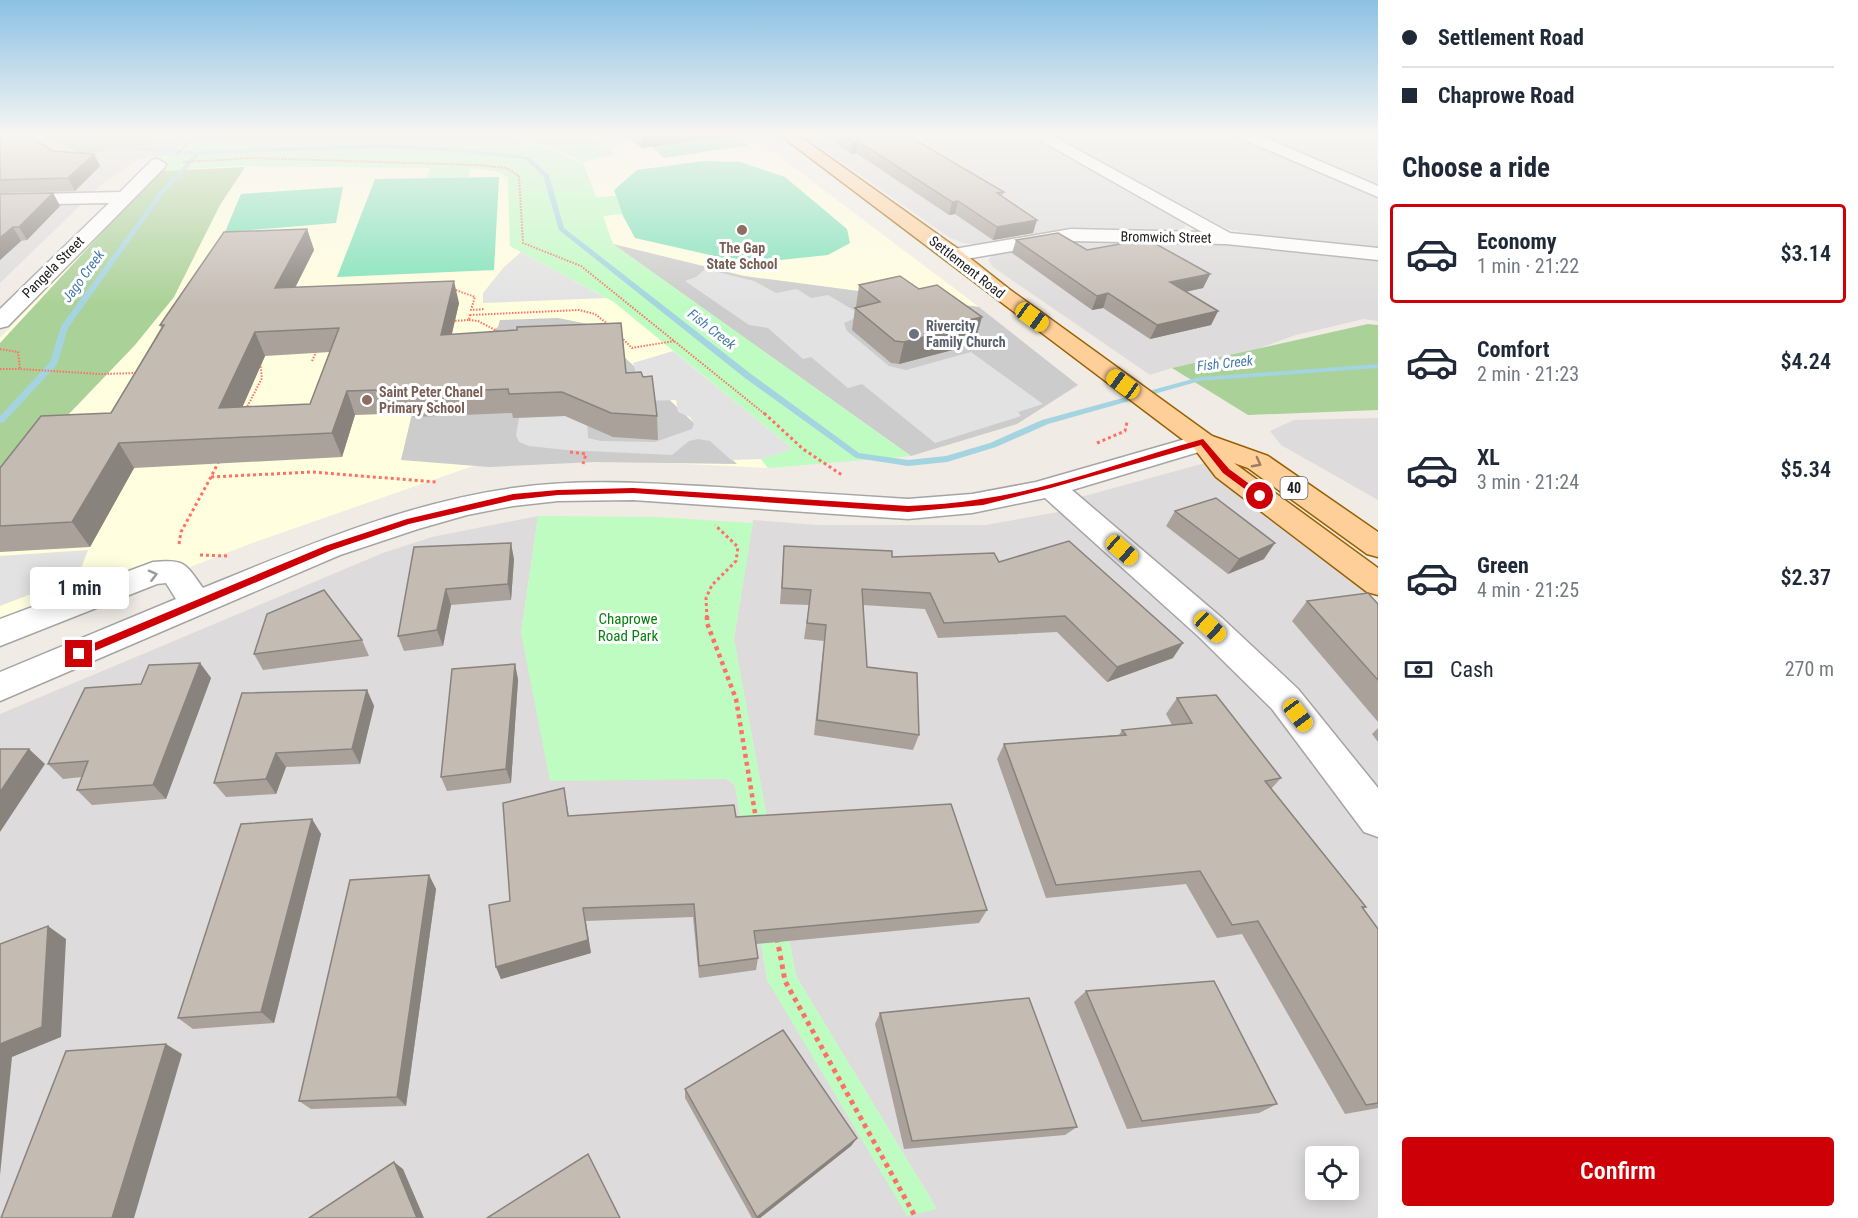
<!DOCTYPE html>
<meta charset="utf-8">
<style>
:root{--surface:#fff;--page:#f6f6f7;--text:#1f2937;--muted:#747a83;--line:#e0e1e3;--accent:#cd0008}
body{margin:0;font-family:"Roboto Condensed",sans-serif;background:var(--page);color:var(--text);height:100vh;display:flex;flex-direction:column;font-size:22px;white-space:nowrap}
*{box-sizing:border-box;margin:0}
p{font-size:20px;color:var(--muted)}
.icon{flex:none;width:33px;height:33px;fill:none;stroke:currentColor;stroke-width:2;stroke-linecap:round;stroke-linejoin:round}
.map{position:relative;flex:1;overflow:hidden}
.details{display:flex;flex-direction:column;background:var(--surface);width:480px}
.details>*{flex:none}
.guide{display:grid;align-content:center;height:132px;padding:0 24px;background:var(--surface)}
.buttons{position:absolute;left:1305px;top:1146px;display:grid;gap:12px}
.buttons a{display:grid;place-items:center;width:54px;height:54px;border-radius:6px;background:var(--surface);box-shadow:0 3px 15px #0003;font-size:30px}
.end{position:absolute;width:27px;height:27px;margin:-14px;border:8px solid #cd0008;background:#fff;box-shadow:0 0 0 3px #fff}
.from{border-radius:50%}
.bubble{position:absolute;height:42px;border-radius:6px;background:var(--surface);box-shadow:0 3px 15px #0003;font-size:20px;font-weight:600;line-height:42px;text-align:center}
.car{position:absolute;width:18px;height:36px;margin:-18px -9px;border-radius:8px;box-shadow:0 0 4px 2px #0007;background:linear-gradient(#f5c518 24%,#345 0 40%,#f5c518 0 76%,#345 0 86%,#f5c518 0)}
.guide b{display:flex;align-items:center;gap:21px;height:57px;font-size:22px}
.guide b+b{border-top:2px solid var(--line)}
.guide i{width:15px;height:15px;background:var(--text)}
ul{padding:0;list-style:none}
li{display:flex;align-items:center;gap:18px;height:99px;margin:0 12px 9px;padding:0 12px;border:3px solid transparent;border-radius:6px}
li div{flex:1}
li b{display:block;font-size:22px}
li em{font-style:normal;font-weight:600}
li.active{border-color:var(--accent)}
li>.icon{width:54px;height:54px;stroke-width:1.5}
h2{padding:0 24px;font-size:27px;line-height:72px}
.pay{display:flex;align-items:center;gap:15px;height:66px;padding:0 24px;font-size:22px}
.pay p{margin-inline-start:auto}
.cta{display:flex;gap:12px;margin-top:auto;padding:12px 24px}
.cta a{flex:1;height:69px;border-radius:6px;background:var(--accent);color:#fff;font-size:24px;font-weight:600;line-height:69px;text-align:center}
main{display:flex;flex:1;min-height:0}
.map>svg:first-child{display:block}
</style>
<main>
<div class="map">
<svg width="1378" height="1218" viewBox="0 0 1378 1218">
<rect width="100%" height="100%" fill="#f0ebe4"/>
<g fill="#dddbdb" fill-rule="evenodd">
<polygon points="0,135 190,135 169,155 138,159 99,187 0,283"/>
<polygon points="202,135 518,135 520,144 273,139 195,143"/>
<polygon points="803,135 1028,135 1182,221 1186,226 1181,230 1173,232 1064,229 982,245 964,243 950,238"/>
<polygon points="1048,135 1235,135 1378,197 1378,248 1253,234 1227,229"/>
<polygon points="1256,135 1378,135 1378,187"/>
<polygon points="1068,238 1194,241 1378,257 1378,321 1364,319 1296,335 1246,353 1172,368 1150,375 993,267 988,260 995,253"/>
<polygon points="1378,418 1378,500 1281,445 1270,431 1294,420"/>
<path d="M1205 463 1378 602V1218H0V714L383 553 432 537 538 516 521 633 735 785 767 980 937 1209 796 976 734 639 753 520 818 525H986L1075 509 1121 548 1081 497ZM1316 1156H1348V1190H1316Z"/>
</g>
<g fill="#fffede">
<polygon points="518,135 751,135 979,307 744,276 613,244 583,163 542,146 520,144"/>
<polygon points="228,166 471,168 499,172 508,178 510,246 614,302 793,449 761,459 768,468 561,458 479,464 255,542 0,640 0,338 159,171"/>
</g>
<g fill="#ccc">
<polygon points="613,244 744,276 979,307 1078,385 1017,424 911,456"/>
<polygon points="558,318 588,324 597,331 737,464 595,462 489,467 401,460 427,351 476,341 498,327 500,320"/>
</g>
<g fill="#aad197">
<polygon points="41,135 131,135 159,144 83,154"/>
<polygon points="245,167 220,205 174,297 135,345 43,441 0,504 0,343 159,171"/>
<polygon points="1368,324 1378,325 1378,410 1248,415 1172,368"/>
</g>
<g fill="#bffcc2">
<path d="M547 135C575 135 593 134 615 154L584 162 545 145H536L583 163 596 197 616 196 622 214 603 216 613 244 911 456 768 468 761 459 793 449 614 302 510 246 508 178 499 172 471 168 468 177 427 178 430 168 228 166 159 171 169 155 183 143 273 139 533 145 529 141Z"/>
<polygon points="538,516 655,517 753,523 734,639 796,976 937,1209 907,1216 767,980 735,785 728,779 550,781 521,633"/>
</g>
<g fill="#7fe2b8">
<polygon points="639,135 735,135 749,145 664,158"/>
<polygon points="703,161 740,162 785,177 847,229 850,243 828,255 780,260 728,259 635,238 623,216 614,190 637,170"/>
<polygon points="499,177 494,270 337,277 375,179"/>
<polygon points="343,187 336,223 225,232 241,194"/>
</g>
<g fill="#e2e2e2">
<polygon points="521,252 606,298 483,303 483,293 504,267"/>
<polygon points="705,269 754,281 776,293 797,289 811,298 828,295 862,315 844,323 847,331 889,366 906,370 971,352 1043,404 1018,412 1021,416 935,443 862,384 848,388 811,357 803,359 768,328 749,325 685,281 696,277"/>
<polygon points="673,351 793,449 761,459 731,460 710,441 698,439 689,441 672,455 566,450 529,446 519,442 516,435 519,418 587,415 588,438 601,441 655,442 692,429 694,424 690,417 678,412 676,400 644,401 633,363"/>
<polygon points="88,550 78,576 0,606 0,556"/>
</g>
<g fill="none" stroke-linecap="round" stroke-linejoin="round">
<polygon fill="#a3d4df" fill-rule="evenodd" points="62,135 70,135 112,146 199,151 384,144 457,148 529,157 549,175 564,228 751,374 859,453 908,460 946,456 990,443 1042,420 1200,377 1378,364 1378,368 1200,381 1048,424 996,447 947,462 908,466 856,458 745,378 559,230 543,176 525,159 457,152 384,148 200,154 164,193 68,328 57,365 3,423 0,423 0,416 50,362 61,326 160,191 195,154 112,150"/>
<defs>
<g id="minor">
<polygon points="1031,135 1051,135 1230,233 1378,248 1378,260 1226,244 1071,241 954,261 947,259 944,255 947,251 954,249 1071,229 1202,232"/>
<polygon points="1237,135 1259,135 1378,186 1378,197 1240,138"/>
<polygon points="158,159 166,164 164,168 8,326 0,328 0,309 109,203 0,205 0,195 120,192 152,160"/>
<path d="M1203 434 1212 436 1216 442 1212 448 1072 490 1222 618 1298 689 1378 788V837L1364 832 1272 709 1198 636 1045 498 972 513 908 519 633 500 558 501 513 506 467 515 418 529 340 555 0 701V672L176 599 166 583 157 584 0 646V619L153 562C185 559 185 563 203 588 303 547 405 503 513 488 581 478 650 483 718 487 781 491 845 495 908 499L972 494 1036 482Z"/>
</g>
<polygon id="major" points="780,135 798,135 961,251 1009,289 1212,436 1268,456 1378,532 1378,557 1367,554 1248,468 1234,463 1378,568 1378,595 1367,592 1216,477 1194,448"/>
</defs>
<use href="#minor" stroke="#a5a5a5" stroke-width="3"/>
<use href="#major" stroke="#996000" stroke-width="3"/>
<g stroke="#ff7066" stroke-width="2" stroke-dasharray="1.5 1.5" stroke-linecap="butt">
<polyline points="177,154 196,135"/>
<polyline points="183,162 252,158 476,165 506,168 519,176 523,243 581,266 766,415"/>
<polyline points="453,289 475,297 471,310 485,309"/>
<polyline points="470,315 579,310 595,314 609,325"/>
<polyline points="469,320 478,321 501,333"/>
<polyline points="452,321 469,320 470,314"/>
<polyline points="619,335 632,348 674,341"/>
<polyline points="0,349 18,352 20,369 100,374 137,373"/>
<polyline points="312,361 317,350"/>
<polyline points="0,369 20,369"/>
<polyline points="246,409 262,378 260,361"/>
</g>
<g stroke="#ff7066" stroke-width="3" stroke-dasharray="3 3" stroke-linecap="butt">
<polyline points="764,413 803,449 842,475"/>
<polyline points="1097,443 1125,431 1127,422"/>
<polyline points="570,452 586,454 583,464"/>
<polyline points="219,461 211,477 312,472 436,482"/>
<polyline points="179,544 181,532 211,477"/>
<polyline points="200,555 228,556"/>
<polyline points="707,618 706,598 712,585 736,561 738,547 715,525"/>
</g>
<polyline stroke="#ff7066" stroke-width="4.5" stroke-dasharray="4 4" stroke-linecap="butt" points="707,616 707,623 736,699 756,819"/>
<polyline stroke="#ff7066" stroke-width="5" stroke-dasharray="4.5 4.5" stroke-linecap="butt" points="777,938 785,981 916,1218"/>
<use href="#minor" fill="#fff" fill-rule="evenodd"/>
<use href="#major" fill="#ffcf9a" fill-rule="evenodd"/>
</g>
<g fill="#a9a19a" fill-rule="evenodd">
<polygon points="0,135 53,151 94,154 100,166 75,191 0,193"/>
<polygon points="624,135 730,135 730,136 642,148"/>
<polygon points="825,135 907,135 1004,192 1002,196 1033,233 993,240 955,214 949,215 856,153 851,154"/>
<polygon points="53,193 60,206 27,240 21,241 0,260 0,194"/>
<path d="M307 229 314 250 295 287 459 303 452 334 626 373 657 416 658 440 613 437 565 416 513 418 512 413 414 417 412 413 355 415 342 457 134 468 90 547 0 552V468L111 413 161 328 160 325ZM330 352 310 404 242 407 265 356Z"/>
<polygon points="1016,240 1087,250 1210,274 1203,288 1186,292 1218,311 1211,325 1150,339 1103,308 1092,310 1012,253"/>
<polygon points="859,285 976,338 966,341 964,347 899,364 891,363 852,330 855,308 857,308 856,307"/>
<polygon points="1175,511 1264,559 1228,574 1166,526"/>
<polygon points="784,546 892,557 999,562 1173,658 1107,682 1057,632 938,638 925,609 863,605 867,667 919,735 913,750 814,735 824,641 804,639 809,605 780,604"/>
<polygon points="414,547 514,559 511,600 451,605 443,646 404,651 398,636"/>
<polygon points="1307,601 1378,604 1378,722 1292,621"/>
<polygon points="362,640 369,656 263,670 254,654"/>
<polygon points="200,663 211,678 166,799 92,805 77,790 82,777 63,779 48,764 141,684"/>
<polygon points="515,664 518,680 511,783 447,791 441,777"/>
<polygon points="367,690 374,706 360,764 286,767 276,794 226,797 214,783"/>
<polygon points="1177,698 1281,778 1271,789 1366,907 1363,909 1378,929 1378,1108 1345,1114 1242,934 1217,938 1186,884 1046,898 997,759 1004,744 1119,735 1122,730 1172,725 1166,714"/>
<polygon points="1378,728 1378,742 1372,734"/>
<polygon points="564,788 569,816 736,817 987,910 979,923 756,944 758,958 756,970 699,978 693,917 586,921 591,953 501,979 496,967 510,901"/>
<polygon points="312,819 321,834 274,1023 193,1029 178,1018"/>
<polygon points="429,875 436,889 406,1106 311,1109 299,1101"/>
<polygon points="1086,991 1277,1104 1259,1113 1127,1129 1074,1002"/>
<polygon points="880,1013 1077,1127 1065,1135 904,1149 875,1024"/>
<polygon points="685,1089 857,1138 851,1146 760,1218 752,1218 685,1098"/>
</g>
<g fill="#89837d">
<polygon points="642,135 730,135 730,136 642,148"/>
<polygon points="858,141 856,153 851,154 853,142"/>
<polygon points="94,154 100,166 75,191 68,178"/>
<polygon points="53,193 60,206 27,240 19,227"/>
<polygon points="958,201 955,214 949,215 952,202"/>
<polygon points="1037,220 1033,233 993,240 997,227"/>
<polygon points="13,227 21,241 0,260 0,238"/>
<polygon points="307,229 314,250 284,310 275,288"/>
<polygon points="1210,274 1203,288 1164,296 1170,282"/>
<polygon points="454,281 459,303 446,358 441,335"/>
<polygon points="1108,293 1103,308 1092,310 1097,296"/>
<polygon points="1218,311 1211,325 1150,339 1157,325"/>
<polygon points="982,317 976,338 966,341 964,347 899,364 904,342 965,321"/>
<polygon points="255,332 265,356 231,433 219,408"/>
<polygon points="347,391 355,415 342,457 332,433"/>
<polygon points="119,443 134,468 90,547 72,522"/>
<polygon points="511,543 514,559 511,600 508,584"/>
<polygon points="1275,543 1264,559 1228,574 1239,559"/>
<polygon points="446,589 451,605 443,646 437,630"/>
<polygon points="1183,643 1173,658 1107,682 1117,667"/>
<polygon points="200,663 211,678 166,799 153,785"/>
<polygon points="515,664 518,680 511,783 506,769"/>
<polygon points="367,690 374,706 360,764 352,749"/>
<polygon points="29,749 45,764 0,832 0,792"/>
<polygon points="276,753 286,767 276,794 266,779"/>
<polygon points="312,819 321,834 274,1023 261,1012"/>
<polygon points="429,875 436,889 406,1106 397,1097"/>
<polygon points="583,908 591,953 501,979 496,967"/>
<polygon points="48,926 66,939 61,1037 12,1057 0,1175 0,1044"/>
<polygon points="166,1044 182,1054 134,1218 112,1218"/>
<polygon points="857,1138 851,1146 760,1218 756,1218"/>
<polygon points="394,1162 403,1169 424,1218 417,1218"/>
</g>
<g fill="#c4bbb3" stroke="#89837d" stroke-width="1.5" fill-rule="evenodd">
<polygon points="0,135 27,135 53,151 94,154 68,178 0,180"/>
<polygon points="843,135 907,135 1004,192 997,193 1037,220 997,227 958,201 952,202 858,141 853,142"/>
<polygon points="53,193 19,227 13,227 0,238 0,194"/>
<path d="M307 229 275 288 454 281 441 335 517 330V327L621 323 626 373 641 372 643 377 652 376 657 416 611 413 562 392 509 394 508 389 407 393 408 389 347 391 332 433 119 443 72 522 0 526V468L41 416 111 413 164 325H160L224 232ZM339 328 310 404 219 408 255 332Z"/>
<polygon points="1058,233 1087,250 1147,239 1210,274 1170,282 1218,311 1157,325 1108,293 1097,296 1016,240"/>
<polygon points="900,276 919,289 937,285 982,317 965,321 970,325 904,342 895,341 855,308 880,302 859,285"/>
<polygon points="1216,498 1275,543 1239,559 1175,511"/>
<polygon points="1069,541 1183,643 1117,667 1065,616 944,623 930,593 862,589 867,667 917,673 919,735 817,720 826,625 807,623 811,590 782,588 784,546 892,551 892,557 994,553 999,562"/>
<polygon points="511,543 508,584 446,589 437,630 398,636 414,547"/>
<polygon points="324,590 362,640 254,654 267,614"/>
<polygon points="1368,593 1378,604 1378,680 1307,601"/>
<polygon points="200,663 153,785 77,790 88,761 48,764 85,688 141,684 149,665"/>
<polygon points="515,664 506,769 441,777 452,669"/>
<polygon points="367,690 352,749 276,753 266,779 214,783 242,693"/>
<polygon points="1216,695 1281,778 1265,781 1366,907 1362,907 1378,929 1378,1103 1366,1105 1258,921 1232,925 1200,871 1056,885 1004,744 1126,735 1122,730 1192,723 1177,698"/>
<polygon points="0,749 29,749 0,792"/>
<polygon points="564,788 568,816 734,805 736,817 951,804 987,910 754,931 758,958 699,966 694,904 583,908 588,940 496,967 489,905 510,901 503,803"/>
<polygon points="312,819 261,1012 178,1018 241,824"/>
<polygon points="429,875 397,1097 299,1101 350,880"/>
<polygon points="48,926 42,1027 0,1044 0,944"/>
<polygon points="1214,981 1277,1104 1142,1121 1086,991"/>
<polygon points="1029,998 1077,1127 912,1141 880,1013"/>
<polygon points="783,1030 857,1138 757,1217 685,1089"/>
<polygon points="166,1044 112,1218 1,1218 66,1051"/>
<polygon points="588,1154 620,1218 487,1218"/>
<polygon points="394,1162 417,1218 309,1218"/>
</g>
<defs><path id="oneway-chevron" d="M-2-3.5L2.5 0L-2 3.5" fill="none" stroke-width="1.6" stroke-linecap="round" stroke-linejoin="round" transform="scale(1.5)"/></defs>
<use stroke="#9a7f62" href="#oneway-chevron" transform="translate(1257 463) rotate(28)"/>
<use stroke="#9a9a9a" href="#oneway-chevron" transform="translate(153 575) rotate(-14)"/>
<linearGradient id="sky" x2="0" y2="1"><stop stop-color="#8cc1e4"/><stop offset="0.44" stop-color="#f8f6f3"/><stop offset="1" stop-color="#f8f6f3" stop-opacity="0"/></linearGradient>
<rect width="1378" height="306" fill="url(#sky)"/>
<path fill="#cd0008" d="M1203 439 1229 469 1263 494V498H1257L1223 473 1201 445 1051 488 983 505 908 512 633 493 558 495 513 500 409 524 332 550 83 656 79 657 74 654 75 651 325 546 407 519 513 494 558 490 633 488 908 506C932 505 957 503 981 499 1056 488 1130 459 1203 439Z"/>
<g fill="#8d6e63" stroke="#fff" stroke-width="2">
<circle cx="742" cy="230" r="6"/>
<circle cx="367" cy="400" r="6"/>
</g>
<circle fill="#6b7280" stroke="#fff" stroke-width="2" cx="914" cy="334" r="6"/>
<g text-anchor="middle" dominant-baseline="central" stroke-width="6" stroke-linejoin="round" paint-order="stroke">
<g font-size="14" fill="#1e1e1e" stroke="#fff">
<text transform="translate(1166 237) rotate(1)">Bromwich Street</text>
<text transform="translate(53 267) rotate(-45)">Pangela Street</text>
<text transform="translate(967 267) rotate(38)">Settlement Road</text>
</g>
<g font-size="14" font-weight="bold" fill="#785e54" stroke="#fff">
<text x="742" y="248">The Gap<tspan x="742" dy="16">State School</tspan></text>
<text x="379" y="392" text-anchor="start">Saint Peter Chanel<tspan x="379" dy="16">Primary School</tspan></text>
</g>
<g font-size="14" font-style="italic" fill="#447baa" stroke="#fff">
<text transform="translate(83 276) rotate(-54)">Jago Creek</text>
<text transform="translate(712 329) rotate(38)">Fish Creek</text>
<text transform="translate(1225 363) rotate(-6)">Fish Creek</text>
</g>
<g font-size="14" font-weight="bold" fill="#5b616d" stroke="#fff" text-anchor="start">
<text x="926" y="326">Rivercity<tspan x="926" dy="16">Family Church</tspan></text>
</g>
<rect fill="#fff" stroke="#626262" stroke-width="1.5" x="1280.5" y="477" width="27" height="22" rx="4.5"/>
<g font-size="14" font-weight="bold" fill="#1e1e1e">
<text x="1294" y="488">40</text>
</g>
<g font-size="15" fill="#07820c" stroke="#fff">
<text x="628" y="619">Chaprowe<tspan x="628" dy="17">Road Park</tspan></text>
</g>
</g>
</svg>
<div class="buttons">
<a><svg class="icon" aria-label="locate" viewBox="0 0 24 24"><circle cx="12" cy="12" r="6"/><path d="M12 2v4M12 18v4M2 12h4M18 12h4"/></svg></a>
</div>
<i class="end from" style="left:1260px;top:496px"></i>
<i class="end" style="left:79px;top:654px"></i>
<div class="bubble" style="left:30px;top:567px;width:99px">1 min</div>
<i class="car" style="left:1032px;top:317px;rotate:126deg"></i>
<i class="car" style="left:1123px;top:384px;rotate:306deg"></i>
<i class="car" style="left:1122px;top:550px;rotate:131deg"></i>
<i class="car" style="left:1210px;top:627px;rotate:133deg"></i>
<i class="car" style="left:1298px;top:715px;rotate:143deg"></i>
</div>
<section class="details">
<div class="guide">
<b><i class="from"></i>Settlement Road</b>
<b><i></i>Chaprowe Road</b>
</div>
<h2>Choose a ride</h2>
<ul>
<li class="active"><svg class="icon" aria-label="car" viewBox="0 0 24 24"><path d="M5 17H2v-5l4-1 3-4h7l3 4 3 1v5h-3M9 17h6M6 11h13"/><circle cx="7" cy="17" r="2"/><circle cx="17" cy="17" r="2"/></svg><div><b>Economy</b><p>1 min · 21:22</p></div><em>$3.14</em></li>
<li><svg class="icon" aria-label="car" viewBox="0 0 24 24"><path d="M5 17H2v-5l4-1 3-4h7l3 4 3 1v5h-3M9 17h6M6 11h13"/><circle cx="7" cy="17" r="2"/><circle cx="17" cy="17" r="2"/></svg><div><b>Comfort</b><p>2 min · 21:23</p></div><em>$4.24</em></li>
<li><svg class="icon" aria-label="car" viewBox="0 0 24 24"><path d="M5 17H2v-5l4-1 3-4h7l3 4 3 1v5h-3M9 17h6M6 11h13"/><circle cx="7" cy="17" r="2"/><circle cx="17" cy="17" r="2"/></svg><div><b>XL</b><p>3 min · 21:24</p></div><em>$5.34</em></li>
<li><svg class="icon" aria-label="car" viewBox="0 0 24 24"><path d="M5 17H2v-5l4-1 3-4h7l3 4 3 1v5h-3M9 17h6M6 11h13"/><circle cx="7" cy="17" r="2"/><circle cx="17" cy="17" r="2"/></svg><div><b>Green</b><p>4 min · 21:25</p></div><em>$2.37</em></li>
</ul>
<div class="pay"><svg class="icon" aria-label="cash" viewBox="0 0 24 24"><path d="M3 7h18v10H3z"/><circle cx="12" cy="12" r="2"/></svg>Cash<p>270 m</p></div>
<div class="cta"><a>Confirm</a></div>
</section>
</main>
